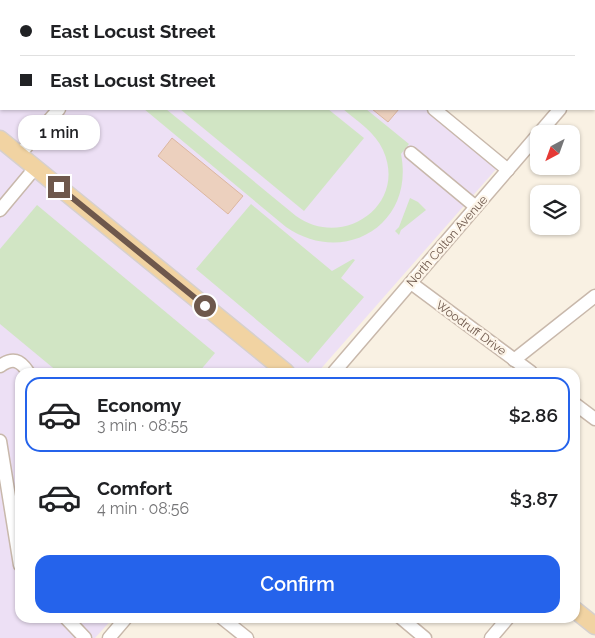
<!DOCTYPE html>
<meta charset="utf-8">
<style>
:root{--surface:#fff;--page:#f6f6f6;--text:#202124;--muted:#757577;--line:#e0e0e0;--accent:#2563eb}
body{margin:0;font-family:Raleway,sans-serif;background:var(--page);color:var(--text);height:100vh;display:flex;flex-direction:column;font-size:19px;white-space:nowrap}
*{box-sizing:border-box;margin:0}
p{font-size:16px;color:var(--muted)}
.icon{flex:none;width:28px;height:28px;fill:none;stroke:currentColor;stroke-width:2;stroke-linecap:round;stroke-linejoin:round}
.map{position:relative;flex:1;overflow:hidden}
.sheet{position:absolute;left:15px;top:368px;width:565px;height:255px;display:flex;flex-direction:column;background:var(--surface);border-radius:15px;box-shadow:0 1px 4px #0004}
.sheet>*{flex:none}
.hud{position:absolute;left:0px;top:0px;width:595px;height:110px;box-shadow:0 1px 4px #0004;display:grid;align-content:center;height:110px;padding:0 20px;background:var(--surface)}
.needle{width:32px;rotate:221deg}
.controls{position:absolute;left:530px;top:125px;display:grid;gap:10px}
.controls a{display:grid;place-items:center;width:50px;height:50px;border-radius:10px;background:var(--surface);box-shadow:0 1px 4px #0004;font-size:25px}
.end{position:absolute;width:22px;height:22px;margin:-11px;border:6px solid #6e584c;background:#fff;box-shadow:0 0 0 2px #fff}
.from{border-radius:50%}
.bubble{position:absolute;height:35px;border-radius:15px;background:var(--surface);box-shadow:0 1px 4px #0004;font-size:16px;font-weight:600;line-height:35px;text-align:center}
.hud b{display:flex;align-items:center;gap:18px;height:48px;font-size:19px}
.hud b+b{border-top:1px solid var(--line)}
.hud i{width:12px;height:12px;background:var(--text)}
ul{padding:9px 0 0;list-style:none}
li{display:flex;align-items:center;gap:15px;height:75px;margin:0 10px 8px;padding:0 10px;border:2px solid transparent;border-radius:15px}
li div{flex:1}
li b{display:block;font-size:19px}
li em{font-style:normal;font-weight:600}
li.on{border-color:var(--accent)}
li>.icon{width:45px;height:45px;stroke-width:1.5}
.action{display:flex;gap:10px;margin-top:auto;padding:10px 20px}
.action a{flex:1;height:58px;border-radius:15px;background:var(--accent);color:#fff;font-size:20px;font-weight:600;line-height:58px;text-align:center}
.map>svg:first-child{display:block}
</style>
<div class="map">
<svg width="595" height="638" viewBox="0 0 595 638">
<rect width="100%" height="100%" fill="#f9f1e3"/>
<polygon fill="#ede0f5" points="0,0 298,1 1,1 1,109 427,109 498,167 318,372 20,372 20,618 113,618 95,638 0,638"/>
<g fill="#d1e5c4">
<path d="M144 109H166L296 216C343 250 408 205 383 150 375 132 357 121 343 109H366L409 144 401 154C415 225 344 267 286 227Z"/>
<polygon points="180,109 328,109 364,138 304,211"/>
<polygon points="410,198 418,202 426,210 401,230 399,235 395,231 399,227"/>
<polygon points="251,204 332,271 353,259 355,260 341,278 364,297 308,363 196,269"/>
<polygon points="37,205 215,353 199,372 58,372 0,324 0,249"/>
</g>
<g fill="#ecd0be" stroke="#dcb7a0">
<polygon points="372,109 399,109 388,122"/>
<polygon points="172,138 243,196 228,214 158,156"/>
</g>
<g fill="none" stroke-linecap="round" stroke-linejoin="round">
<defs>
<g id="minor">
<polyline points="302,0 304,1"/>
<polyline points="465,0 466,1"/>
<polyline points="137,1 139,0"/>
<polyline points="594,69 595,68"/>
<polyline points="434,109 508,170"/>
<polyline points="411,153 476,207"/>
<polyline points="19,155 59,109"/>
<polyline points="0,210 35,168"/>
<polyline points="411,283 531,372"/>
<polyline points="514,360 595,296"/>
<path d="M0 366C13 357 20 360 28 372"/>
<polyline points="334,372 560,109"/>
<polyline points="575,404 595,419"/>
<polyline points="0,441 20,565"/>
<polyline points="66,618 85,638"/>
<polyline points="222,618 247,638"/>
<polyline points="401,618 425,638"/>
<polyline points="109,638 126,618"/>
<polyline points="491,638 508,618"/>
</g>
<g id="major">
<polyline points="0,139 286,372"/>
<polyline points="575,610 595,626"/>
</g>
</defs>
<use href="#minor" stroke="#c8b8ab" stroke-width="15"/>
<use href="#major" stroke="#d6d0cd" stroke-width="19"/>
<use href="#minor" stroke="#fff" stroke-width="12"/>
<use href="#major" stroke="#f1d3a2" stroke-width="16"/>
</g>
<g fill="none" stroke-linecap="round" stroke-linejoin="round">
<polyline stroke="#6e584c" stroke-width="6" points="59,187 205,306"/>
</g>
<g text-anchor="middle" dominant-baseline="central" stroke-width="4.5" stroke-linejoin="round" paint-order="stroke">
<g font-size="12" fill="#6e584c" stroke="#fdf5e9">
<text transform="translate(447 241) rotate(-49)">North Colton Avenue</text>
<text transform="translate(471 328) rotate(36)">Woodruff Drive</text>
</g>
</g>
</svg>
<div class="controls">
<a><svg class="needle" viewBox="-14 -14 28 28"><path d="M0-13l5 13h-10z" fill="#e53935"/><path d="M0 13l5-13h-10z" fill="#757577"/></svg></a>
<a><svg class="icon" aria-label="layers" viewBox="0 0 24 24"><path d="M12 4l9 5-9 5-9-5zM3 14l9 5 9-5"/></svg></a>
</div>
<i class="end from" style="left:205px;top:306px"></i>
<i class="end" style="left:59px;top:187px"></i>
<div class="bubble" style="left:18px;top:115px;width:82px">1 min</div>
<div class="hud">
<b><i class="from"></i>East Locust Street</b>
<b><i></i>East Locust Street</b>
</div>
<section class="sheet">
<ul>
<li class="on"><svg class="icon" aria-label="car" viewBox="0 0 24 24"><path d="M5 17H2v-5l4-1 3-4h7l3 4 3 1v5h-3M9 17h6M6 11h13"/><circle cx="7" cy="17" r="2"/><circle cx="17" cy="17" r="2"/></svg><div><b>Economy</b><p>3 min · 08:55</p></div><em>$2.86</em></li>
<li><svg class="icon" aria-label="car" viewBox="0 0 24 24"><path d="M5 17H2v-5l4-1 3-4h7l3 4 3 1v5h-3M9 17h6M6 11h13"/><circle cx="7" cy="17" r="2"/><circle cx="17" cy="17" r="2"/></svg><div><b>Comfort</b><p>4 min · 08:56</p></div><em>$3.87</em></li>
</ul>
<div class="action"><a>Confirm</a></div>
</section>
</div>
